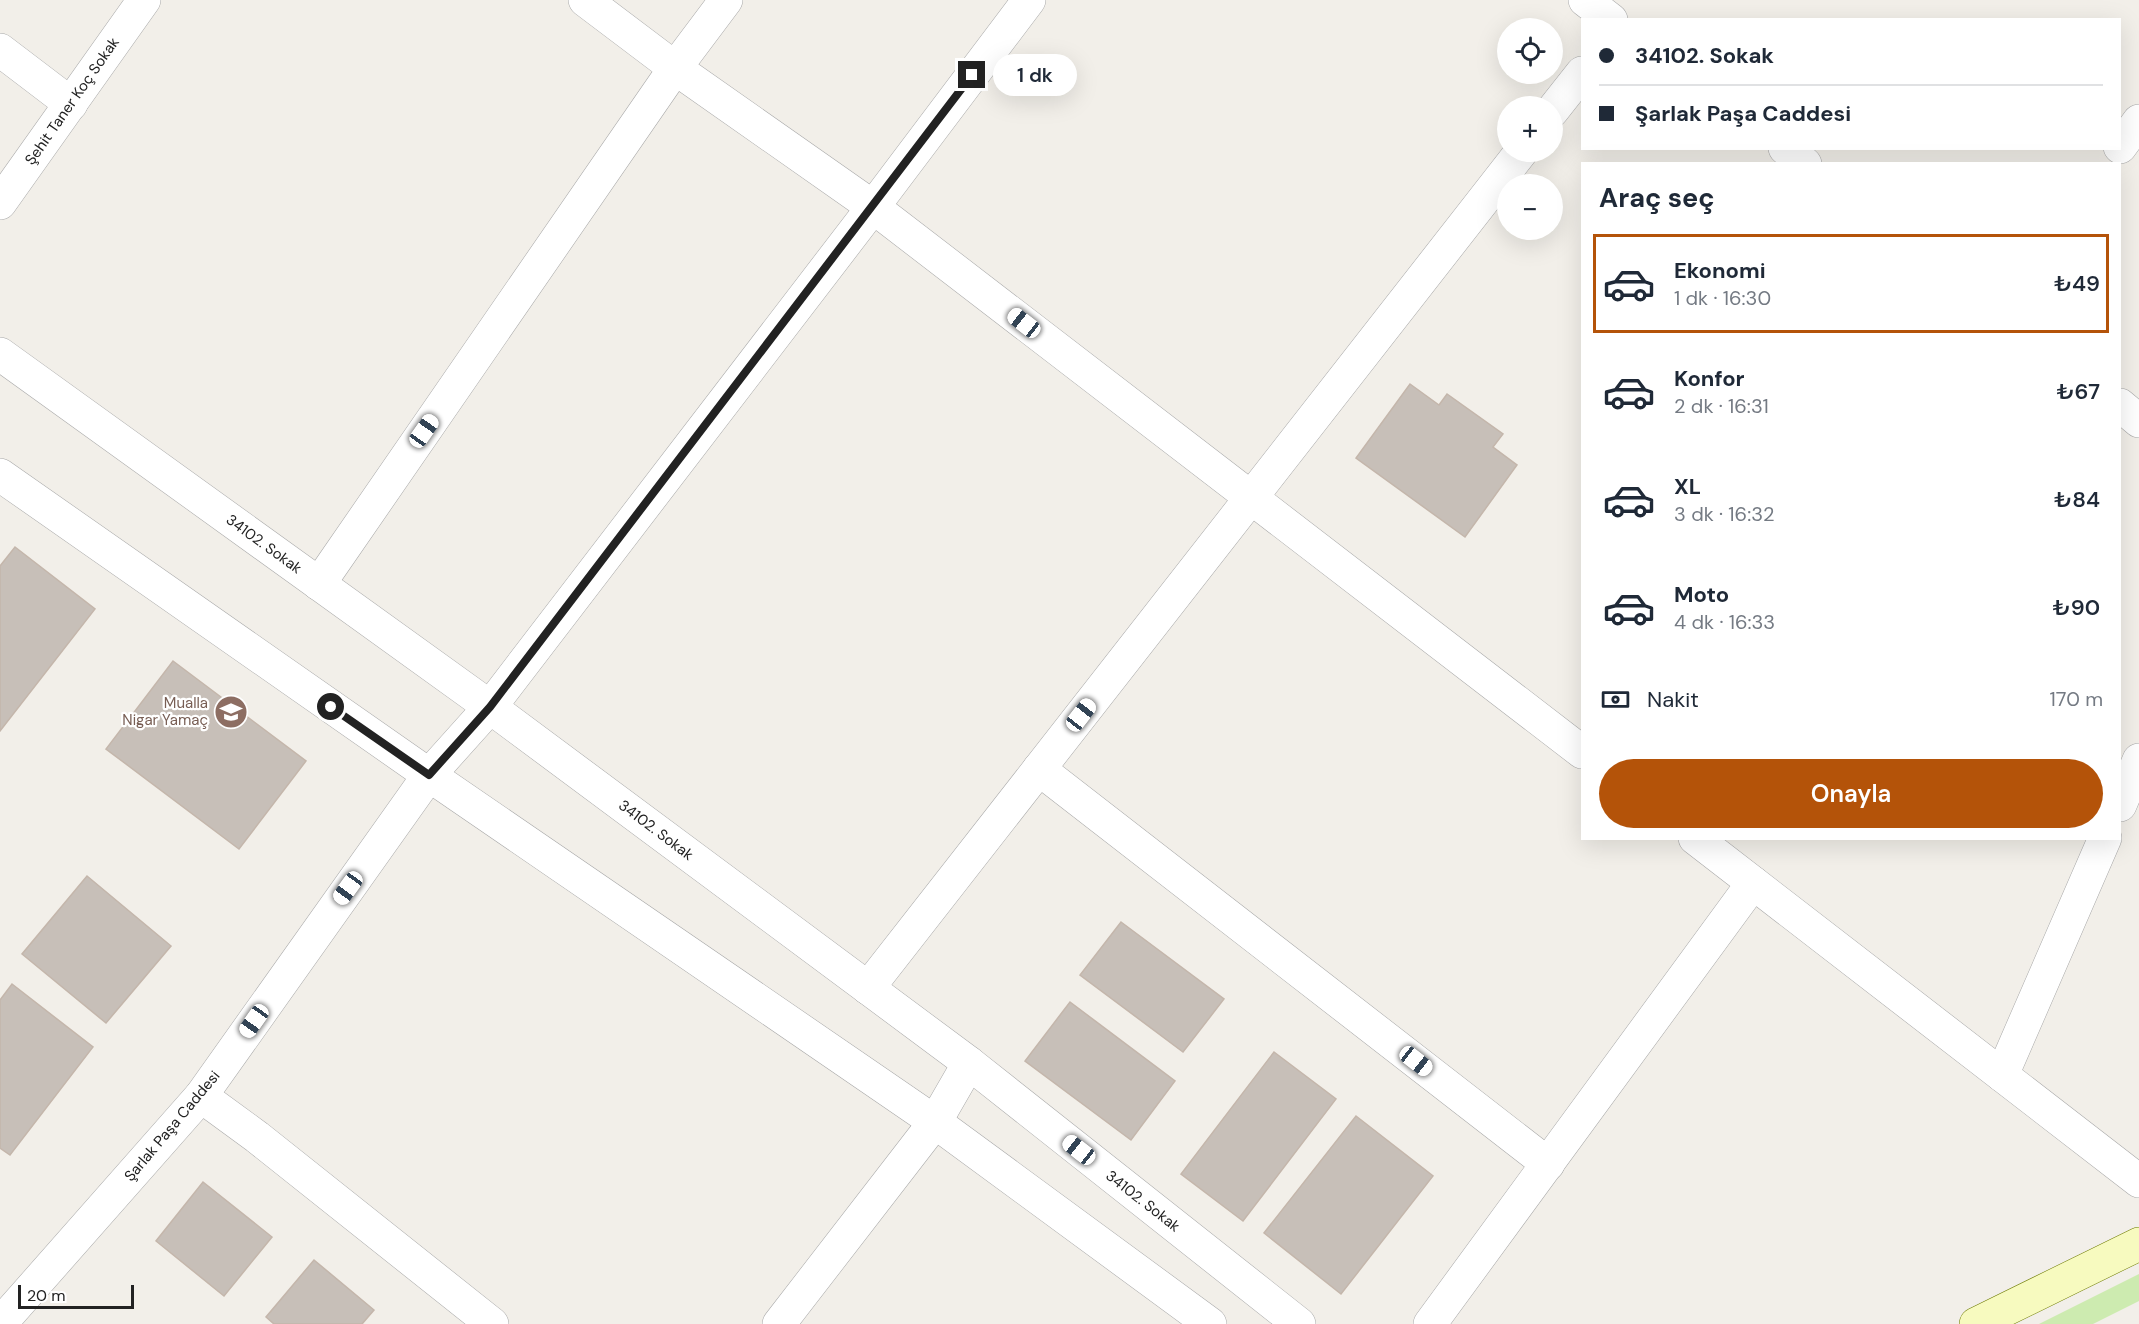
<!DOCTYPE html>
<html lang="tr">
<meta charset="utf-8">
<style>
:root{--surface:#fff;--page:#f6f6f7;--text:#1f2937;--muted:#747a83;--line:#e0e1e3;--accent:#b45309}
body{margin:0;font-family:"DM Sans",sans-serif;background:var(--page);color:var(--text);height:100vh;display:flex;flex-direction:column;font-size:22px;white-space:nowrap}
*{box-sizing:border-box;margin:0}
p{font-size:20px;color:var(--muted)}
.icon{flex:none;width:33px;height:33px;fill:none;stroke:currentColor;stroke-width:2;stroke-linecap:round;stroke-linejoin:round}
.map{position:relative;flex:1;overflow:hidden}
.panel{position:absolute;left:1581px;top:162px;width:540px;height:678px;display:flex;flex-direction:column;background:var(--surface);border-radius:0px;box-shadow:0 6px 24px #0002}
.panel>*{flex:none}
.banner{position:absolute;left:1581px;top:18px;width:540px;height:132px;border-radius:0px;box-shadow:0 6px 24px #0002;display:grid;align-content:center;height:132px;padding:0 18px;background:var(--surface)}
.controls{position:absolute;left:1497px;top:18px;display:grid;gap:12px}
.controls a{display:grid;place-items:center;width:66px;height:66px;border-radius:50%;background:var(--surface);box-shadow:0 6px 24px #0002;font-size:30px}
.scale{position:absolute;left:18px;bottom:15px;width:116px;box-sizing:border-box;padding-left:6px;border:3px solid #222;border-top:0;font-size:16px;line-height:21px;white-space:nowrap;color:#222;-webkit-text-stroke:4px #fff;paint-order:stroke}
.end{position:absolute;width:27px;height:27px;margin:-14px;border:8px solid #222;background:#fff;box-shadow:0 0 0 3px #fff}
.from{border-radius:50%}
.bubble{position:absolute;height:42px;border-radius:21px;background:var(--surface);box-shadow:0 6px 24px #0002;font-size:20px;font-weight:600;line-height:42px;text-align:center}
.car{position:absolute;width:18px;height:36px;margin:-18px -9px;border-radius:8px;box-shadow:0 0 4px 2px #0007;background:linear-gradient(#fff 24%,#345 0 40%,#fff 0 76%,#345 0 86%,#fff 0)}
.banner b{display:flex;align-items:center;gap:21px;height:57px;font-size:22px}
.banner b+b{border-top:2px solid var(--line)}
.banner i{width:15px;height:15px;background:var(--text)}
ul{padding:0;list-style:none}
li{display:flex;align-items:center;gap:18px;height:99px;margin:0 12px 9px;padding:0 6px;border:3px solid transparent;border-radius:0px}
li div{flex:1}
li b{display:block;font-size:22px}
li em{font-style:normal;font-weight:600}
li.selected{border-color:var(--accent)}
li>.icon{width:54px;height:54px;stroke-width:1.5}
h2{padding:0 18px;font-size:27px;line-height:72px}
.pay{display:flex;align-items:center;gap:15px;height:66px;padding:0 18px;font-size:22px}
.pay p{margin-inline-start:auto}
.cta{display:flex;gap:12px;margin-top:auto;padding:12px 18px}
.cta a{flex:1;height:69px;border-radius:36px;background:var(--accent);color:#fff;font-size:24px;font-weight:600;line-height:69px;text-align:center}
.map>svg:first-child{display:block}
</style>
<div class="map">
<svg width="2139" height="1324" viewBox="0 0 2139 1324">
<rect width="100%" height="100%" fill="#f2efe9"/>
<polygon fill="#cdebb0" points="2139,1274 2139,1301 2093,1324 2039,1324"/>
<g fill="#c7bfb8" stroke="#c4b6ab" stroke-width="1.5">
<polygon points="1410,384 1439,405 1447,394 1503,434 1493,447 1517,465 1465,537 1356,458"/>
<polygon points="15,547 95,609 0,731 0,566"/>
<polygon points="173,661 306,761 239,849 106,749"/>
<polygon points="87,876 171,946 106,1023 22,954"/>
<polygon points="1121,922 1224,999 1183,1052 1080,975"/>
<polygon points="12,984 93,1047 10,1155 0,1148 0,1000"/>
<polygon points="1070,1002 1175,1081 1131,1140 1025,1061"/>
<polygon points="1274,1052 1336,1099 1243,1221 1181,1174"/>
<polygon points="1356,1116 1433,1176 1341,1294 1264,1233"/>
<polygon points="203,1182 272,1237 224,1296 156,1241"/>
<polygon points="314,1260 374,1310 362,1324 274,1324 266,1317"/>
</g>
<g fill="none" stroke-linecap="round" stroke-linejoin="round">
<defs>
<g id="minor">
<polyline points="585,0 675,68 873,207 1582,752"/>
<polyline points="1585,0 1611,20"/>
<polyline points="0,50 71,104"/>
<polyline points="1552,111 1582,73"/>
<polyline points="2120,147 2139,121"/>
<polyline points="1785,148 1805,164"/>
<polyline points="0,203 144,0"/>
<polyline points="2120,405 2139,421"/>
<polyline points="319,584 675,68 726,0"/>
<polyline points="1039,769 1548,1164"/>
<polyline points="2120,805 2139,760"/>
<polyline points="1695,838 2139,1181"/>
<polyline points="868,988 1521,152"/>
<polyline points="2002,1075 2105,838"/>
<polyline points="201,1096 257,1137 492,1324"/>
<polyline points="779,1324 935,1122 969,1063"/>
<polyline points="1430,1324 1753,883"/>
</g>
<g id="tertiary">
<polyline points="0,354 490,707 969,1063 1299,1324"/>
<polyline points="0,475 429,775 935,1122 1210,1324"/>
<polyline points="0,1324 201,1096 429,775 490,707 873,207 1029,0"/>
</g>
<polyline id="secondary" points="1976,1324 2139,1244"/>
</defs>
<use href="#minor" stroke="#a9a9a9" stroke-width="34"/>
<use href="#tertiary" stroke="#a9a9a9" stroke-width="34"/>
<use href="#secondary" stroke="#707d05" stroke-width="34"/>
<use href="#minor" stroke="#fff" stroke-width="33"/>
<use href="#tertiary" stroke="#fff" stroke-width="33"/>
<use href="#secondary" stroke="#f7fabf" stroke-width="33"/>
</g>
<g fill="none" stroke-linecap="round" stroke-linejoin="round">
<polyline stroke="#222" stroke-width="8" points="331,707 429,775 490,707 972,75"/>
</g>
<defs>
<symbol id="school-disc" viewBox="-11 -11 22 22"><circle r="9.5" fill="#8d6e63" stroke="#fff"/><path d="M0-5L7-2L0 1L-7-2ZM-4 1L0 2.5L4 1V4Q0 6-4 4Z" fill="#fff"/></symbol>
</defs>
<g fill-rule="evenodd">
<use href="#school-disc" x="212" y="693" width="38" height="38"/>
</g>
<g text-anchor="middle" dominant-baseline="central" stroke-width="4.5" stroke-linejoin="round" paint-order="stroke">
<g font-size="15" fill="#222" stroke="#fff">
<text transform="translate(72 101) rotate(-55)">Şehit Taner Koç Sokak</text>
<text transform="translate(264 544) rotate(36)">34102. Sokak</text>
<text transform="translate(656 830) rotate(37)">34102. Sokak</text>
<text transform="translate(172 1126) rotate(-50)">Şarlak Paşa Caddesi</text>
<text transform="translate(1143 1201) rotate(38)">34102. Sokak</text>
</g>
<g font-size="15" fill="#785e54" stroke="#fff" text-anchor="end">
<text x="208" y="703">Mualla<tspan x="208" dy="17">Nigar Yamaç</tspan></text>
</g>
</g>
</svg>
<div class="controls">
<a><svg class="icon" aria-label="locate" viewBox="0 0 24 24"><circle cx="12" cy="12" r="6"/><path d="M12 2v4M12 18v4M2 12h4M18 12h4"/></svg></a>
<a>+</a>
<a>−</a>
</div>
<div class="scale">20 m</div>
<i class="end from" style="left:331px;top:707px"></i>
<i class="end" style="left:972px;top:75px"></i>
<div class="bubble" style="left:993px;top:54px;width:84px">1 dk</div>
<i class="car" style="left:1024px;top:323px;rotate:308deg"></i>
<i class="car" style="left:424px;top:431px;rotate:35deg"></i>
<i class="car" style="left:1081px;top:715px;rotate:38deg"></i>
<i class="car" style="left:348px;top:888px;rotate:216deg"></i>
<i class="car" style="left:254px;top:1021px;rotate:215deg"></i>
<i class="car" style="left:1416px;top:1061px;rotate:128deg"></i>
<i class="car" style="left:1079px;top:1150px;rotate:308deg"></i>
<div class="banner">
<b><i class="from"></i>34102. Sokak</b>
<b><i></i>Şarlak Paşa Caddesi</b>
</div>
<section class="panel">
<h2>Araç seç</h2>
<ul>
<li class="selected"><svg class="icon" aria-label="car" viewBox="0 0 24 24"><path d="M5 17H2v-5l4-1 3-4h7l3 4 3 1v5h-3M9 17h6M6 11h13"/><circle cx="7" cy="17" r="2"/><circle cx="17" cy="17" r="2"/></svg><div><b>Ekonomi</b><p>1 dk · 16:30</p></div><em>₺49</em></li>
<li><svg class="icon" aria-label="car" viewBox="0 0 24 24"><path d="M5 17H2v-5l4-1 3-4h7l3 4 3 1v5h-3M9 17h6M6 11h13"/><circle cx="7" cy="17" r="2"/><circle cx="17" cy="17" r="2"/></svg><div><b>Konfor</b><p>2 dk · 16:31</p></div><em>₺67</em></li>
<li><svg class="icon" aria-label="car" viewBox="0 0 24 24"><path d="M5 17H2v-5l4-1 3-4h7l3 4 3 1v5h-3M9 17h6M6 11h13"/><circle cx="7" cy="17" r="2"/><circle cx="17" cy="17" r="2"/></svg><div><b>XL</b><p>3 dk · 16:32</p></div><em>₺84</em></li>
<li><svg class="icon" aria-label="car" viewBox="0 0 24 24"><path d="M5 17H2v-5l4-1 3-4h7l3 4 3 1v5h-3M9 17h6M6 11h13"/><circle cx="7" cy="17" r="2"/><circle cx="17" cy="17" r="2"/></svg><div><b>Moto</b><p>4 dk · 16:33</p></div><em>₺90</em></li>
</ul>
<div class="pay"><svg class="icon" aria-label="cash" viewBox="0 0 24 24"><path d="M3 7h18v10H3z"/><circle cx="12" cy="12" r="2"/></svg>Nakit<p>170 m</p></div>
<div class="cta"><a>Onayla</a></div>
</section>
</div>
